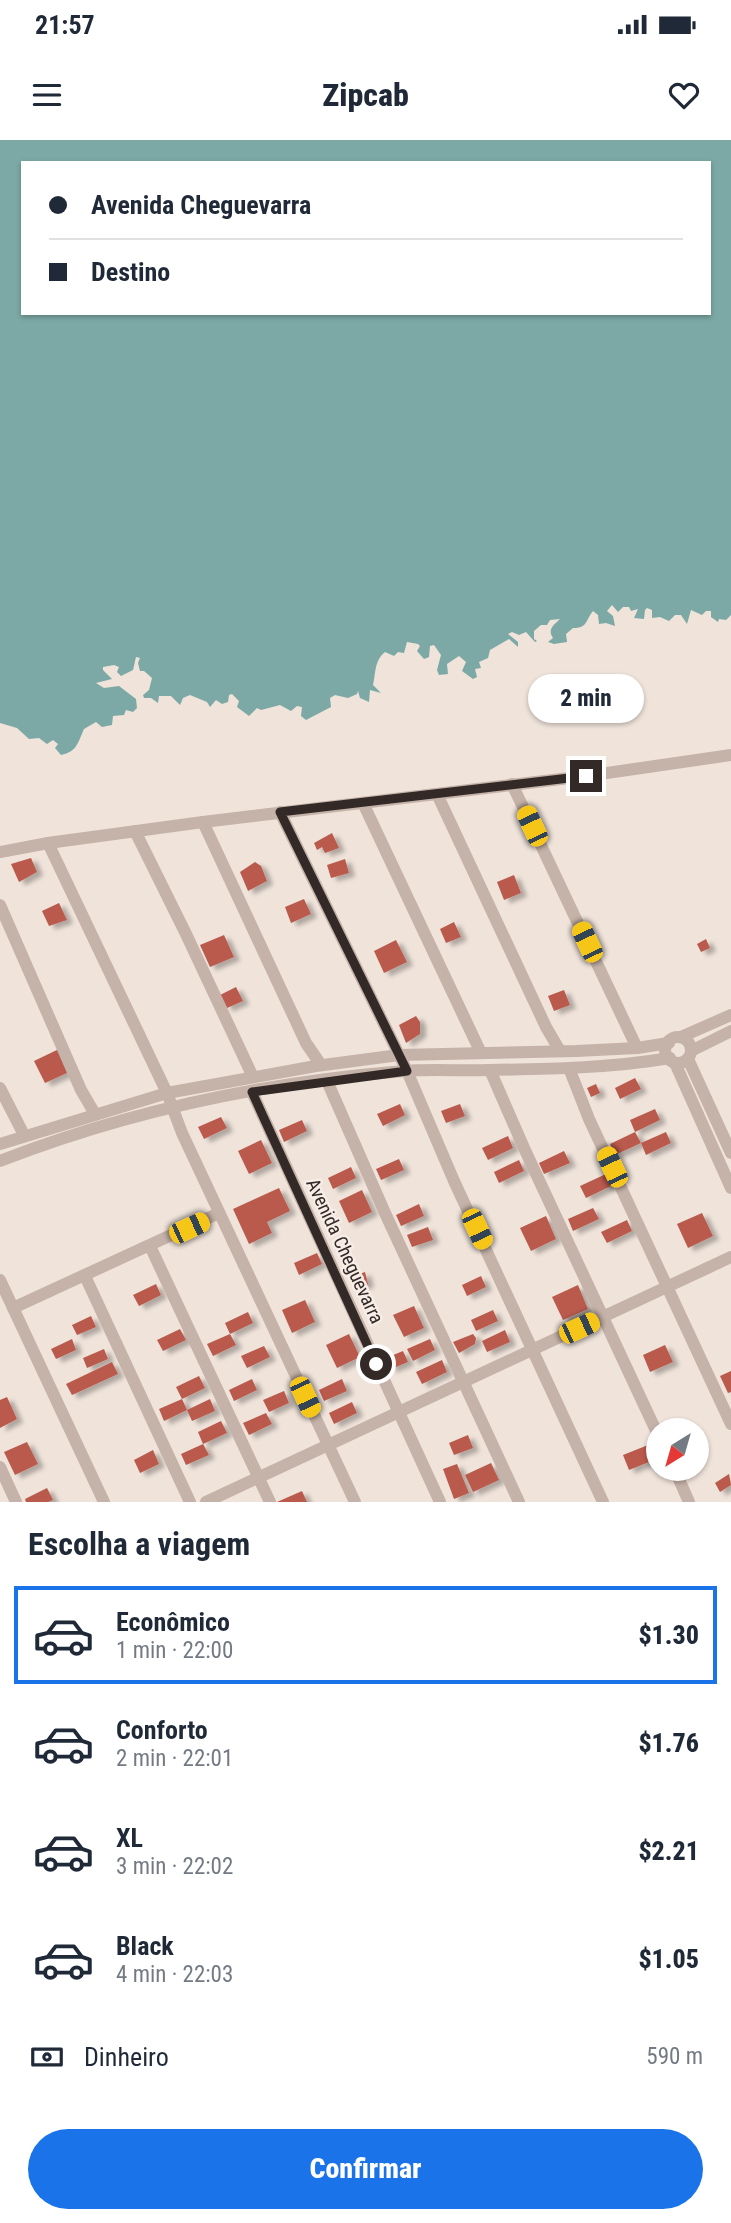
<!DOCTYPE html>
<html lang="pt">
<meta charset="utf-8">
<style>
:root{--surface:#fff;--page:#f6f6f7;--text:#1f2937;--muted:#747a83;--line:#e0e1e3;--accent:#1a73e8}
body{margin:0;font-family:"Roboto Condensed",sans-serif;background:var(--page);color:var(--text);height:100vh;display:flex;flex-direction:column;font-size:26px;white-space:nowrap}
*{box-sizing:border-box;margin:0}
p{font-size:23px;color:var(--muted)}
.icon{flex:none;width:38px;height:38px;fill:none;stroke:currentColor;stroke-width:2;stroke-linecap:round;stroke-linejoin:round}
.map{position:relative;height:1362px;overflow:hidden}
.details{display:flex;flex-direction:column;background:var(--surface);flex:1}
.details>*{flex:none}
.banner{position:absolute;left:21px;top:21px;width:690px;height:154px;border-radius:0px;box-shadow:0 2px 5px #0004;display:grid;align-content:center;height:154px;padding:0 28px;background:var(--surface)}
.needle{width:46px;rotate:217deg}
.controls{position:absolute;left:646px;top:1278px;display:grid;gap:14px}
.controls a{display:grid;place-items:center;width:63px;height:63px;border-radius:50%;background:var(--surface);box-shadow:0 2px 5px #0004;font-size:35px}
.end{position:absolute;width:32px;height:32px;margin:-16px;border:9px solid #332927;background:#fff;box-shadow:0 0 0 4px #fff}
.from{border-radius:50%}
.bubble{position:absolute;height:49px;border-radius:24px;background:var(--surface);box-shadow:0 2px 5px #0004;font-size:23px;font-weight:800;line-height:49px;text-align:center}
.car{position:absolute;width:21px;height:42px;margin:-21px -10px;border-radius:9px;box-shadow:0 0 5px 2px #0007;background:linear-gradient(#f5c518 24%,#345 0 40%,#f5c518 0 76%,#345 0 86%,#f5c518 0)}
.banner b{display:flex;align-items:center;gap:24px;height:66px;font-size:26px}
.banner b+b{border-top:2px solid var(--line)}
.banner i{width:18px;height:18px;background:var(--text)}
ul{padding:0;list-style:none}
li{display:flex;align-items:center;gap:21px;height:98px;margin:0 14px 10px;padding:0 14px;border:4px solid transparent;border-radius:0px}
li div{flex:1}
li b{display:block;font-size:26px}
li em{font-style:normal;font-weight:800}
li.on{border-color:var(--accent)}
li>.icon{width:63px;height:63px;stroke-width:1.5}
h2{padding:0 28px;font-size:32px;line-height:84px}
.pay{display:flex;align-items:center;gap:18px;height:77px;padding:0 28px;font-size:26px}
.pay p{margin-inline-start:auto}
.primary-button{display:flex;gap:14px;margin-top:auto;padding:14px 28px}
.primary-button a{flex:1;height:80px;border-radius:42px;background:var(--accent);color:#fff;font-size:28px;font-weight:800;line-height:80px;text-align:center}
.status{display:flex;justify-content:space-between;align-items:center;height:49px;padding:0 35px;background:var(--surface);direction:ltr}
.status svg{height:19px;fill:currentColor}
header{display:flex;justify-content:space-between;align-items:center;height:91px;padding:0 28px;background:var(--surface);font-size:32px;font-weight:800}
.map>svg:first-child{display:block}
</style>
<div class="status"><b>21:57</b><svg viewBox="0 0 49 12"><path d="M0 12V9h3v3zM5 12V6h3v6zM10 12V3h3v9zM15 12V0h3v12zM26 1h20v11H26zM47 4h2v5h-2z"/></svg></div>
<header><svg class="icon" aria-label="menu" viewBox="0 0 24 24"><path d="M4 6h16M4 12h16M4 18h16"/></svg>Zipcab<svg class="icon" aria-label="heart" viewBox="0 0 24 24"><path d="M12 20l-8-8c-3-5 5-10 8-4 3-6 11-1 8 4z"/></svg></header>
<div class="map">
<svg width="731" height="1362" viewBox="0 0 731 1362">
<defs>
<filter id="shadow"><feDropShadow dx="6" dy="3.5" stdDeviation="2" flood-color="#0004"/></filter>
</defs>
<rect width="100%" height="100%" fill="#efe3da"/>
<path fill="#7ca9a5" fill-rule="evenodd" d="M0 0H731V475L726 480 719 479 718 482 711 477V471H706L702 475 691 470 687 484 681 475H675L669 481 660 477 652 478V470L647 468 645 470 644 479 634 478 638 469 631 471 629 467H623L618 472 612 465 607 471 613 476 615 486 606 483 599 484 598 475 593 471C585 481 588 488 573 488L566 494 567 502 554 504 548 502 553 498C547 489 554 485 560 479L550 480 547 485H541L534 491V499L537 501 535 502 526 492 519 495 512 492 508 494 518 502V507L509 499 490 510 488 518 479 522 481 528 475 529 477 537 473 539 462 531 466 522 459 516 447 524 448 534 439 535 437 530 441 515 434 505 430 506 429 517 424 519 417 511 420 506 418 504 407 502 404 513 398 512 394 516 385 512C374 521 376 533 373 545L381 553 370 550 369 562 360 558 358 551 357 554 348 558 335 555 330 558 331 567 306 580 301 576 302 567 297 566 291 571 280 565 261 570 257 568 249 576 237 567 239 561 232 554 229 555 228 562 222 564 216 560 210 567 207 562 190 555 183 558 180 565 171 556H159L158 563 151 558H144L143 555 149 550 152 538 144 531H140L138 523 140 518 136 517 133 530 121 536 117 532 119 527 114 525 103 527V530L112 539 96 543 104 548 119 546 136 559 137 568 133 572 126 570 124 575 113 576 112 585 102 587 96 582 84 589C78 602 77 612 61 615L55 608 58 604 53 600 47 604 39 598 29 599 17 588 0 583ZM23 23H709V173H23Z"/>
<g fill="#ba5a4d" filter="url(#shadow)">
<polygon points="332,693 339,708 325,713 322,707 317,710 314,703"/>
<polygon points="31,718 37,732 19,742 11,724"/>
<polygon points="345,719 349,733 331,738 327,725"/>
<polygon points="255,722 261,726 267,741 248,751 240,732"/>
<polygon points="514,735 521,753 504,760 497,742"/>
<polygon points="304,759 311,774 291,783 285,767"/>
<polygon points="59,763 67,780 49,786 42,771"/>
<polygon points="454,782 461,797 446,803 440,789"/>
<polygon points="224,795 234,817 210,827 200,805"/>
<polygon points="706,799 710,808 701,812 697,804"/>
<polygon points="396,800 407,822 384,833 374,811"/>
<polygon points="236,847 243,861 227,868 220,855"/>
<polygon points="564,850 570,865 554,871 548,856"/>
<polygon points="416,876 420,882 420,894 406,903 399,885"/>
<polygon points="59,909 69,932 45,943 34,921"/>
<polygon points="635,938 641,949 620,959 615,948"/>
<polygon points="596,944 600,953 591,957 587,948"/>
<polygon points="400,964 405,975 383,986 377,974"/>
<polygon points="460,964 465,976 446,983 441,971"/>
<polygon points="655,969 660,980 635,992 630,980"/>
<polygon points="221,977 227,988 204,999 198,987"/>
<polygon points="302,980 307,991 284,1002 279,990"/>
<polygon points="635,992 641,1003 615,1015 610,1004"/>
<polygon points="666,992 671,1003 646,1015 641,1003"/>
<polygon points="508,996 513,1008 488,1020 482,1008"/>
<polygon points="261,1000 272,1023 249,1034 238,1011"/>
<polygon points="564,1011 570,1023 544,1034 539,1023"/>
<polygon points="399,1019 404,1030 381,1040 376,1029"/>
<polygon points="519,1020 524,1031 499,1043 494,1032"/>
<polygon points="351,1027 356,1038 333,1049 328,1038"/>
<polygon points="606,1034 611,1046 586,1058 580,1046"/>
<polygon points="279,1048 290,1071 267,1082 272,1093 249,1104 233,1069"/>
<polygon points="362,1050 372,1072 349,1083 339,1061"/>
<polygon points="419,1064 424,1076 401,1086 396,1075"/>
<polygon points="593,1068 599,1079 573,1091 568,1079"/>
<polygon points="702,1073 713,1096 688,1108 677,1084"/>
<polygon points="546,1076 556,1099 531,1111 520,1088"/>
<polygon points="627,1080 632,1091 607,1103 601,1092"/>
<polygon points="428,1087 433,1100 412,1107 407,1095"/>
<polygon points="317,1113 322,1124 299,1135 294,1123"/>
<polygon points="365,1132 368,1144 354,1148 351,1137"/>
<polygon points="481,1136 486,1147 467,1156 462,1145"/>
<polygon points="156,1144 161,1155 139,1166 133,1155"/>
<polygon points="578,1145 588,1169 563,1180 552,1157"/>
<polygon points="305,1160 315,1182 292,1193 282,1170"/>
<polygon points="414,1166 424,1188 404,1197 393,1175"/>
<polygon points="493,1170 498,1181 476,1191 471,1180"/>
<polygon points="248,1172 253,1183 230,1194 225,1183"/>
<polygon points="91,1176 96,1187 77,1195 72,1185"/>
<polygon points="180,1189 186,1200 163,1211 157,1200"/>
<polygon points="505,1190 510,1202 487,1212 482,1201"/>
<polygon points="230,1194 236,1205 213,1216 207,1204"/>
<polygon points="349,1194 360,1217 337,1228 326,1205"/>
<polygon points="473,1194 476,1198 475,1204 459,1213 453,1202"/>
<polygon points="72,1199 76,1210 56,1219 51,1209"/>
<polygon points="430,1199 435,1210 413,1221 407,1209"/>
<polygon points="665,1205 673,1222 650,1232 643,1215"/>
<polygon points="264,1206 270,1217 247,1228 241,1216"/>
<polygon points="104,1209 108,1219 87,1228 83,1218"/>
<polygon points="403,1211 408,1222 391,1229 386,1218"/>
<polygon points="442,1220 447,1232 422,1244 416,1232"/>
<polygon points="112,1222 118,1234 72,1255 66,1244"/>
<polygon points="731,1231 731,1252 728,1253 720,1236"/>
<polygon points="199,1236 205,1248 182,1259 176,1247"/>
<polygon points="252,1239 257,1250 234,1261 229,1250"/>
<polygon points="342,1239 347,1251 324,1261 319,1250"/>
<polygon points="284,1251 289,1263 269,1272 263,1260"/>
<polygon points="7,1257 17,1279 0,1288 0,1260"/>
<polygon points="182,1259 187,1270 164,1281 159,1269"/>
<polygon points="210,1259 215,1271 192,1281 187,1270"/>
<polygon points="352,1262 357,1273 334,1284 329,1273"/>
<polygon points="266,1273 272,1284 249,1295 243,1283"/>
<polygon points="221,1281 227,1293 203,1304 198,1292"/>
<polygon points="468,1295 473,1308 454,1315 449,1303"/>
<polygon points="27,1302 38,1324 15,1335 4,1312"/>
<polygon points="203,1304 209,1315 186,1325 181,1314"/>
<polygon points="648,1305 654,1320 629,1330 623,1315"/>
<polygon points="153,1310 159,1324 140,1333 134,1320"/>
<polygon points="491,1323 499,1340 473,1352 465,1335"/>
<polygon points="457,1324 469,1353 454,1359 443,1329"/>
<polygon points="729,1334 731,1345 720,1352 715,1343"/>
<polygon points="47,1348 53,1360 48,1362 26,1362 25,1359"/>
<polygon points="302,1351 307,1362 277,1362"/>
</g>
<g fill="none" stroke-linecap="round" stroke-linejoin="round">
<g stroke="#c5b2a8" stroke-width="12">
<polyline points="512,644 637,908"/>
<polyline points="437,654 546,887 560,911"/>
<polyline points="363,663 481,913"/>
<polyline points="280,672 407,931 454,1041 603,1362"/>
<polyline points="203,682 306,903 321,925"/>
<polyline points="135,691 186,794 253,937"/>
<polyline points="48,703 167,953 182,993 355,1362"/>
<polyline points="0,712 48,703 203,682 586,636 731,615"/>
<polyline points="0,765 81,950 95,974"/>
<polyline points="681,897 731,875"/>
<circle cx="678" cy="910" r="13"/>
<polyline points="691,911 731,891"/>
<polyline points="688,919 731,1013"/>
<polyline points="675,923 731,1048"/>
<polyline points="569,928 589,979 731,1284"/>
<polyline points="490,930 524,1008 658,1295"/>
<polyline points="327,941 385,1073 519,1362"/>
<polyline points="0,948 24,995"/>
<polyline points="252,952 440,1362"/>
<polyline points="0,1004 167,953 316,926 399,915 576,911 637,908 669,903"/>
<path d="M0 1021C128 971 267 942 404 931 432 929 461 931 489 930 550 929 611 928 670 918"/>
<polyline points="150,1106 270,1362"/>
<polyline points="85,1136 190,1362"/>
<polyline points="0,1140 104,1362"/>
<polyline points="13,1168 219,1073"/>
<polyline points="0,1327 16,1362"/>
<polyline points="674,1328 689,1362"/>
<polyline points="206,1362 731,1117"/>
</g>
</g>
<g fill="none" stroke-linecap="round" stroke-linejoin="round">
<polyline stroke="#332927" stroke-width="9" points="376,1224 252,952 407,931 280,672 586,636"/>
</g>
<g text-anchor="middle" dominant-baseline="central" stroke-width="5" stroke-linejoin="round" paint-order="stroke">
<g font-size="19" fill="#332927" stroke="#f7ede6">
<text transform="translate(345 1111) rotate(65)">Avenida Cheguevarra</text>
</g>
</g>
</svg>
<div class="controls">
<a><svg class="needle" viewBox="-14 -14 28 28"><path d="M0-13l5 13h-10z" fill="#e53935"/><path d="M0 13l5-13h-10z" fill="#747a83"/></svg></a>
</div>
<i class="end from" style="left:376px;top:1224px"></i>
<i class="end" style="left:586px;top:636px"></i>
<div class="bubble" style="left:528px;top:534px;width:116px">2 min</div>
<i class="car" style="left:532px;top:686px;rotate:335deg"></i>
<i class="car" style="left:587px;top:802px;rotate:335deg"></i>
<i class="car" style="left:612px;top:1027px;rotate:335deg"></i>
<i class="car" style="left:189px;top:1088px;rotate:65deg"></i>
<i class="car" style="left:477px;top:1089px;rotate:155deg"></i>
<i class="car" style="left:579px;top:1188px;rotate:65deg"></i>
<i class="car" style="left:305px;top:1257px;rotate:155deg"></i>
<div class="banner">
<b><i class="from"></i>Avenida Cheguevarra</b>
<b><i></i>Destino</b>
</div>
</div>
<section class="details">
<h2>Escolha a viagem</h2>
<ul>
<li class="on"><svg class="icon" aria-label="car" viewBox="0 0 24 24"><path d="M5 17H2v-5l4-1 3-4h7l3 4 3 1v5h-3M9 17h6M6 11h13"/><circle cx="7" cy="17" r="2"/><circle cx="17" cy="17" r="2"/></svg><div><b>Econômico</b><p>1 min · 22:00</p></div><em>$1.30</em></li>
<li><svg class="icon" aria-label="car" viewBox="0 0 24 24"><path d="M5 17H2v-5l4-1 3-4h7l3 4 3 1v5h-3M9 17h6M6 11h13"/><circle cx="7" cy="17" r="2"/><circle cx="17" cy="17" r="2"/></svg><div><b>Conforto</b><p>2 min · 22:01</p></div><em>$1.76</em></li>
<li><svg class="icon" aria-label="car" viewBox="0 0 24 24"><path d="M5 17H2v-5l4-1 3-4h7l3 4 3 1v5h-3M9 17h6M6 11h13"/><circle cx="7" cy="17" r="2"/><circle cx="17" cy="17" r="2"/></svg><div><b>XL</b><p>3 min · 22:02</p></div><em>$2.21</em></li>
<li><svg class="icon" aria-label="car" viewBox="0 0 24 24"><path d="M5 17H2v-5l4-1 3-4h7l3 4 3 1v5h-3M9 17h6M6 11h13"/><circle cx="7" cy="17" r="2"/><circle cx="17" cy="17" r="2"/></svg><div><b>Black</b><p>4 min · 22:03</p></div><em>$1.05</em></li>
</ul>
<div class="pay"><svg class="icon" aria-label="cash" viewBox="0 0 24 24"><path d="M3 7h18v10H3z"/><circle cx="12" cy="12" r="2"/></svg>Dinheiro<p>590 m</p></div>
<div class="primary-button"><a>Confirmar</a></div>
</section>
